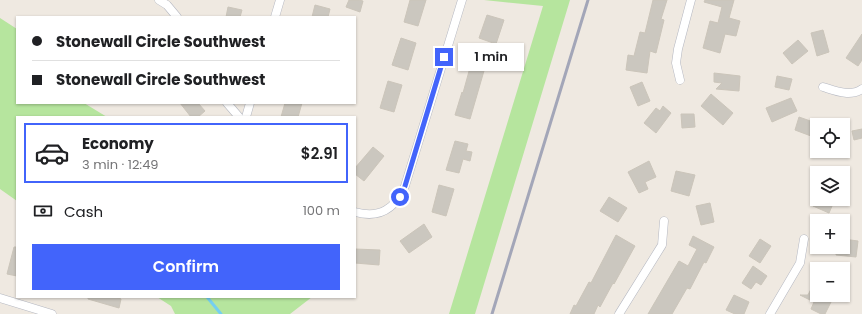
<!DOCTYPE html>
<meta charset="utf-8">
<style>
:root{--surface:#fff;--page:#f6f6f6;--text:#202124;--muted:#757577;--line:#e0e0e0;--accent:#4264fb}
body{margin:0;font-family:Poppins,sans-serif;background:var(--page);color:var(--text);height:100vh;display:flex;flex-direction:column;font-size:15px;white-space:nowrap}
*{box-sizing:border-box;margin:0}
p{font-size:13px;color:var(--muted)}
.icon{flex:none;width:22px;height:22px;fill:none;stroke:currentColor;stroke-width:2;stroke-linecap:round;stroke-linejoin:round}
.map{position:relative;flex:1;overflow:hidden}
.side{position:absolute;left:16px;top:116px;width:340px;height:182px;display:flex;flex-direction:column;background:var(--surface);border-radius:0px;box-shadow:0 1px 3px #0004}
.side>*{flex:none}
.guide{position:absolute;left:16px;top:16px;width:340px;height:88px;border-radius:0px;box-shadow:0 1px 3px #0004;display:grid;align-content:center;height:88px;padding:0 16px;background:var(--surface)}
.fabs{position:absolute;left:810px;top:118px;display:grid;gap:8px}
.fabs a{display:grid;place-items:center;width:40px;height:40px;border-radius:0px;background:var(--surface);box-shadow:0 1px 3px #0004;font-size:20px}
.end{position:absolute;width:18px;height:18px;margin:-9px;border:5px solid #4264fb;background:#fff;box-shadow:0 0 0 2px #fff}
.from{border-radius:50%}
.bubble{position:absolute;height:28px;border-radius:0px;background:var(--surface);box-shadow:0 1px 3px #0004;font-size:13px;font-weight:600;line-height:28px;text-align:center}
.guide b{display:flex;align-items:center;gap:14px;height:38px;font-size:15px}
.guide b+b{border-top:1px solid var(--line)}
.guide i{width:10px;height:10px;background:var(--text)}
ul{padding:7px 0 0;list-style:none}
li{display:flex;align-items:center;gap:12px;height:60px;margin:0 8px 6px;padding:0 8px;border:2px solid transparent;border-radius:0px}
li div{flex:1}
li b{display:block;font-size:15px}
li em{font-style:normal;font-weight:600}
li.on{border-color:var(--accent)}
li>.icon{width:36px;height:36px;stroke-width:1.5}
.pay{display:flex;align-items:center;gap:10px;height:44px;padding:0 16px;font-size:15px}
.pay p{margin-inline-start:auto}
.cta{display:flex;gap:8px;margin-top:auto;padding:8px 16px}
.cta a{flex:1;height:46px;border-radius:0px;background:var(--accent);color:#fff;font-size:16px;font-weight:600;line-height:46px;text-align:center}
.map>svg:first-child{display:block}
</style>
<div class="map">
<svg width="862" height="314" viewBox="0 0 862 314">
<rect width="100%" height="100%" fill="#efe9e1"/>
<g fill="#b6e59e">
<polygon points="484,0 570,0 475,314 449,314 543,6"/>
<polygon points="0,18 17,29 17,103 84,103 107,117 17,117 17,201 0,189"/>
<polygon points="157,297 312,297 290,314 175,314 171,306"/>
</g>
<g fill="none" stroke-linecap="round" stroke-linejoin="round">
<polyline stroke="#75cff0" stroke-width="3" points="207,297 221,314"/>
</g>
<g fill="#cbc7bf" stroke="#cbc5ba">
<polygon points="349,0 359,0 363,1 360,12 346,7"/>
<polygon points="410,0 426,0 418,26 404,22"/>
<polygon points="653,0 667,0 661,19 664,20 656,53 650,51 647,73 626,70 628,55 634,56 640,32 645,33"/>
<polygon points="705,0 734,0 729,18 740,21 736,36 725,34 720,53 703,48 710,21 718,23 722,7 704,2"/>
<polygon points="315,5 330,9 328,17 312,17"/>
<polygon points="228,7 242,10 240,17 226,17"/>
<polygon points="487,15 504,20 496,44 479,38"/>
<polygon points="823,30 829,52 817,56 811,33"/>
<polygon points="862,34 862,60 858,66 846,58"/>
<polygon points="401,38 416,43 408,70 392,65"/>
<polygon points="798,40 808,51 792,64 783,53"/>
<polygon points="474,53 488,57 470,119 455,115 462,92 463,93"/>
<polygon points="714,73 740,76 739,91 716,89 722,83 714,82"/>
<polygon points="777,76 792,79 789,90 775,87"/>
<polygon points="388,81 402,85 394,112 380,108"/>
<polygon points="642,82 650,101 638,106 630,87"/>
<polygon points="711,94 733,113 723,125 701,106"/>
<polygon points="791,98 797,111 772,122 766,108"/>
<polygon points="180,103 198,103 205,111 198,117 191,117"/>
<polygon points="285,103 302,103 298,117 281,117"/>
<polygon points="663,106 671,113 656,133 644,123 656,108 660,111"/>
<polygon points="681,114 694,114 695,127 682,128"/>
<polygon points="799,117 816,123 811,136 795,130"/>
<polygon points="862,129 862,138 854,140 852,131"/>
<polygon points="455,141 468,144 466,151 472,152 470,161 463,159 459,173 446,170"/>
<polygon points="373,147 384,156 364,181 355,174 355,168"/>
<polygon points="649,161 656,177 645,182 648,189 639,193 628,172"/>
<polygon points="676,171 695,175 689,196 671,191"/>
<polygon points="439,185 454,189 446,216 432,212"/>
<polygon points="609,197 627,208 618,222 600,211"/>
<polygon points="816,199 835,199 829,213 813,206"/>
<polygon points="710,203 714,222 701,225 696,206"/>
<polygon points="424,224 432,237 409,253 400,241"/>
<polygon points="616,235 635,246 614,284 613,283 600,307 598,305 594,314 570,314 574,305 576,306 589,282 591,283"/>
<polygon points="693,236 714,247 706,263 704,262 690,289 687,288 672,314 648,314 679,261 688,266 697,249 689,245"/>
<polygon points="760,239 771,246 760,263 749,256"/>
<polygon points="843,239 858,241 856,257 836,255 837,247 843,247"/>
<polygon points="14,247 17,247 17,276 7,274"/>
<polygon points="355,249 380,250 379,265 355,263"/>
<polygon points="753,266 767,276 761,285 756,282 751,289 742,283"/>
<polygon points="811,289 817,292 817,295 823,295 832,300 825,314 821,314 811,309 814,302 800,295 808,295"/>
<polygon points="734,295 749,302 744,314 735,314 726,310"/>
<polygon points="88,297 116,297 121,299 119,308 88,299"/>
</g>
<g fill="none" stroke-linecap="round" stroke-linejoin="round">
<defs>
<g id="minor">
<polyline points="159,0 167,5 177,17"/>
<polyline points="275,17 280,0"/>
<polyline points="680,80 676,63 678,49 691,0"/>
<path d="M823 87C836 91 850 97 862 89"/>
<polyline points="227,103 239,117"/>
<polyline points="246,117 250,103"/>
<path d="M355 212C380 219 395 209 405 186L462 0"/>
<polyline points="0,298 52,314"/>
<polyline points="619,314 662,245 664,221"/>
<polyline points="770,314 800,263 804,239"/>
</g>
</defs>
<use href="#minor" stroke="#b4b7c1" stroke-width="9"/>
<use href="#minor" stroke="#fff" stroke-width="8"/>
<polyline stroke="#a3a6b8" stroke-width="3" points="492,314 588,0"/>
</g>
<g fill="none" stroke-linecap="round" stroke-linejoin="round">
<polyline stroke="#4264fb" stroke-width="5" points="400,197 405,186 444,57"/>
</g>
</svg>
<div class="fabs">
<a><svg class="icon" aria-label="locate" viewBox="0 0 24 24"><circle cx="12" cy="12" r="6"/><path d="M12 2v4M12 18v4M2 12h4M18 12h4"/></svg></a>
<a><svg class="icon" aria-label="layers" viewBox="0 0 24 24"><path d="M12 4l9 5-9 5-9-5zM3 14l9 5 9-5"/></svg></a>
<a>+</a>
<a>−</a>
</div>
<i class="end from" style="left:400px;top:197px"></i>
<i class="end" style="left:444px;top:57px"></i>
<div class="bubble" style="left:458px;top:43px;width:66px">1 min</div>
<div class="guide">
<b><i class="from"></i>Stonewall Circle Southwest</b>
<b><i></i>Stonewall Circle Southwest</b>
</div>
<section class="side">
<ul>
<li class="on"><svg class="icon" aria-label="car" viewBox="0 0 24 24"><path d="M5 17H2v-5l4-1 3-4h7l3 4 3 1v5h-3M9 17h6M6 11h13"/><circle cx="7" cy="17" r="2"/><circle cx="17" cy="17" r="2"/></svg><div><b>Economy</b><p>3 min · 12:49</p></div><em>$2.91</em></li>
</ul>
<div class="pay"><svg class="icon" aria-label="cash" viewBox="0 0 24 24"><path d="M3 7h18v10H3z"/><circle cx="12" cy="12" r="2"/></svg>Cash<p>100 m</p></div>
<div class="cta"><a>Confirm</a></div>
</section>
</div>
